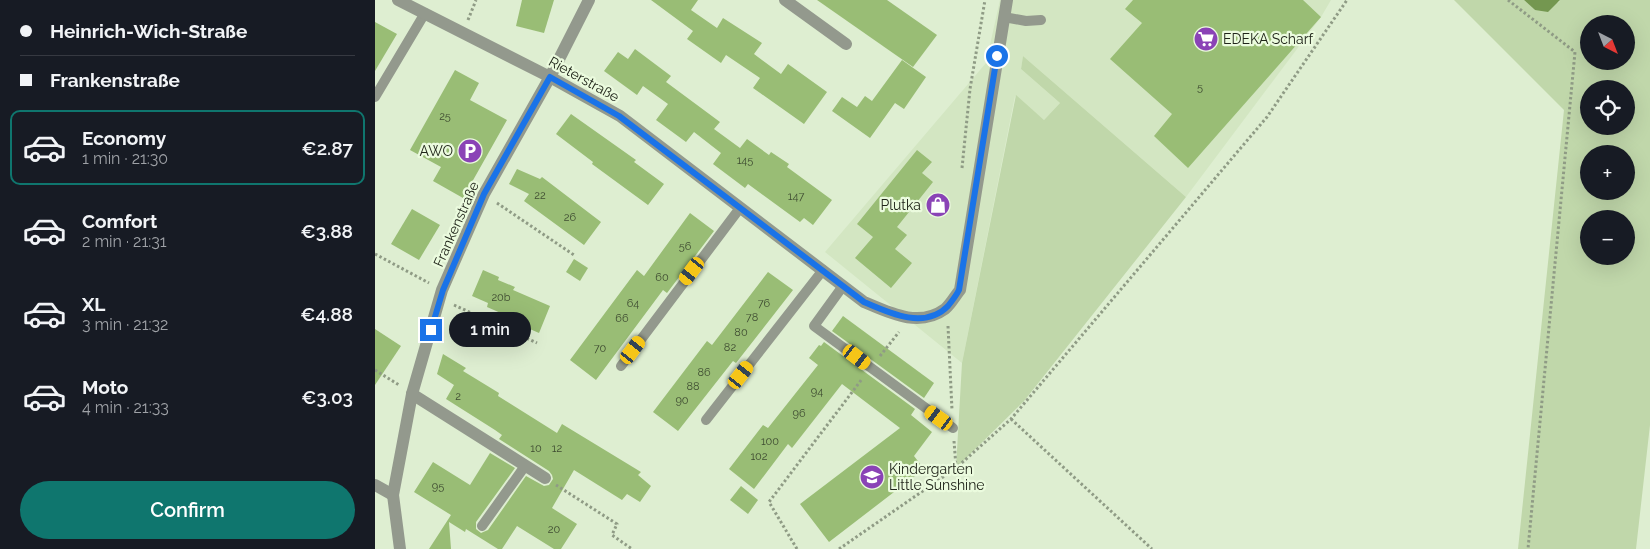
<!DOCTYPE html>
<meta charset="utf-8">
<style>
:root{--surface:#171b24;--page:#242831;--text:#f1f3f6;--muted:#9ea1a6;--line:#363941;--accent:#0f766e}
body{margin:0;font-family:Raleway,sans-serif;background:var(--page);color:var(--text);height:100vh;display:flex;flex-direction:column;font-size:19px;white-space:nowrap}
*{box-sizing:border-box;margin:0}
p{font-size:16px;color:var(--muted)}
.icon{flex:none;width:28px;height:28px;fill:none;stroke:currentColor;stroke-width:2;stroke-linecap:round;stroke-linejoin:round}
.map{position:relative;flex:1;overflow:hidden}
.details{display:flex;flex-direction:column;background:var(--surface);width:375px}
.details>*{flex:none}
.top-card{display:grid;align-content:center;height:110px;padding:0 20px;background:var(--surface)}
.needle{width:32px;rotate:138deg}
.tools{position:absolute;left:1205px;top:15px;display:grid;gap:10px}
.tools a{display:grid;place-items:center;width:55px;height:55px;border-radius:50%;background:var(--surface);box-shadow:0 5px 20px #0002;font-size:25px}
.end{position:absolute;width:22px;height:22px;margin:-11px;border:6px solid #1a73e8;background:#fff;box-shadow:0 0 0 2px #fff}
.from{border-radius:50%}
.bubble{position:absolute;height:35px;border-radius:18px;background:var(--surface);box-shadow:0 5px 20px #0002;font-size:16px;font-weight:600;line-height:35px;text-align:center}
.car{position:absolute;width:15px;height:30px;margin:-15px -8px;border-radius:6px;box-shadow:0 0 4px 1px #0007;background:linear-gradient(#f5c518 24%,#345 0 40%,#f5c518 0 76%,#345 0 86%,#f5c518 0)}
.top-card b{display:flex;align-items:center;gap:18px;height:48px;font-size:19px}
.top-card b+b{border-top:1px solid var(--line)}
.top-card i{width:12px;height:12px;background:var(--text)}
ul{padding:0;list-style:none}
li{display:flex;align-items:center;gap:15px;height:75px;margin:0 10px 8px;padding:0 10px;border:2px solid transparent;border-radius:10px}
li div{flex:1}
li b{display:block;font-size:19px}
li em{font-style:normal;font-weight:600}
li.active{border-color:var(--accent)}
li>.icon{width:45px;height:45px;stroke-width:1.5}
.button{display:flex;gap:10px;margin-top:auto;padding:10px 20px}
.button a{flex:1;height:58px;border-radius:30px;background:var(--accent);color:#fff;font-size:20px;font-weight:600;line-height:58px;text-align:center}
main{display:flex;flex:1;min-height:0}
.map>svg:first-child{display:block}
</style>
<main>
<section class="details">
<div class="top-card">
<b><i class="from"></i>Heinrich-Wich-Straße</b>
<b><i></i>Frankenstraße</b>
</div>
<ul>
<li class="active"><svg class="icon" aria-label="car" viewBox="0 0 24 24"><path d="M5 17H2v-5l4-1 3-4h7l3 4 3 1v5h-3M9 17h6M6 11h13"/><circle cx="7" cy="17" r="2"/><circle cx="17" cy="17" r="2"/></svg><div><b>Economy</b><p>1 min · 21:30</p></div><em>€2.87</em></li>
<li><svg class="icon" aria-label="car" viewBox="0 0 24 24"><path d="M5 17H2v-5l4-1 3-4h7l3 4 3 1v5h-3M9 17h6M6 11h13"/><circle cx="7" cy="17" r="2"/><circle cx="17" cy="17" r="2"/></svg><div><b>Comfort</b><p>2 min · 21:31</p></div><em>€3.88</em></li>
<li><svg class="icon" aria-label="car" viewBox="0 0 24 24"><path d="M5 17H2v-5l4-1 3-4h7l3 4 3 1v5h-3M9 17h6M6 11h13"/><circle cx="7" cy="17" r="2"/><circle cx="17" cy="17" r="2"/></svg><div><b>XL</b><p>3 min · 21:32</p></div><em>€4.88</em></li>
<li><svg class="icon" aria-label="car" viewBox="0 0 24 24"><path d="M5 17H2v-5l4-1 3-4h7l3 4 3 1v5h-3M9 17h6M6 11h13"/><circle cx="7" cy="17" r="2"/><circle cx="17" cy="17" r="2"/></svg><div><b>Moto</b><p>4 min · 21:33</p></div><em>€3.03</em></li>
</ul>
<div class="button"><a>Confirm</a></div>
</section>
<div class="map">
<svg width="1275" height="549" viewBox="0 0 1275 549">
<rect width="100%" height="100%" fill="#deeed1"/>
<polygon fill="#d3e6c2" points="625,0 956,0 946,17 811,197 648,56 646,69 685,103 669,120 640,96 587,363 450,252 611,63"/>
<g fill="#c0d7aa" fill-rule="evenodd">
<path d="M1079 0H1149L1160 10 1184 2 1185 0H1275V425L1261 549H1143L1189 110ZM1214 24H1251V61H1214ZM1214 89H1251V126H1214ZM1214 154H1251V191H1214ZM1214 219H1251V256H1214Z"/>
<polygon points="648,56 811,197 649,401 581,468 587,363 641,95 669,120 685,103 646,69"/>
</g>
<polygon fill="#749750" points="1149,0 1185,0 1173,12 1160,10"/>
<g fill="#99bd75">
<polygon points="147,0 179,0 169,33 141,26"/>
<polygon points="276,0 323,0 316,10 342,28 348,18 387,43 379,54 406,74 413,64 452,92 429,124 378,88 385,78 351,55 346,63 312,39 318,31"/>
<polygon points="442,0 512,0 562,35 538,67"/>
<polygon points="758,0 928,0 946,17 813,168 779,136 797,114 735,59 767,23 750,9"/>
<polygon points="0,22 22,34 0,71"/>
<polygon points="260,49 296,76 291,82 345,122 339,129 365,148 372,139 394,155 396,152 414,164 412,167 457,200 438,225 429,218 425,222 373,184 370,188 338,164 346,153 319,132 311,142 281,120 293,104 268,86 262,95 229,71 243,52 253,59"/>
<polygon points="527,60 551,77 529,109 520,103 495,138 457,111 467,97 482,107 490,96 497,101"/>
<polygon points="80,70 104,83 95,100 132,120 88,198 58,181 66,167 35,150"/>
<polygon points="196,114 261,160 259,162 289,184 273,205 217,164 218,162 181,134"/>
<polygon points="542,150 557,162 547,173 558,182 522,227 532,235 520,249 537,263 516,288 480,258 498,237 482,224"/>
<polygon points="142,169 165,179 167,177 226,222 209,245 149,201 154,194 134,184"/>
<polygon points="37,209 65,225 44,260 16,244"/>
<polygon points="315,213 339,231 292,293 288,290 221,380 195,360 262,270 269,276"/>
<polygon points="199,259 213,268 205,281 191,272"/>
<polygon points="108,270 124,277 123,280 140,287 138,290 175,306 164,333 127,317 128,314 112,307 113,303 97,296"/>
<polygon points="393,272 418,290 361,363 358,361 303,431 278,412 332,341 337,345"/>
<polygon points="468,316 559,383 549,398 457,331"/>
<polygon points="0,329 26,346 0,385"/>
<polygon points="449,342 540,409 536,415 557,432 539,456 549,469 454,542 425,504 525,428 467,384 417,448 413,444 379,489 354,469 388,425 393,428 443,365 434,358 444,345 446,346"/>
<polygon points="68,354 91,368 88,371 124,393 123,396 182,433 187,424 266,472 263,475 276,486 265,502 252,494 247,500 199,470 177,508 202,524 186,549 179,549 142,526 127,549 123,549 91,529 90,532 74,522 76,549 54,549 76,515 39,492 58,462 95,485 115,453 140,468 101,522 101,529 106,533 113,530 151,476 169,486 174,485 178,479 177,475 174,471 124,439 127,435 120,430 71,399 79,385 62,374"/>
<polygon points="366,486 383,500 373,514 355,500"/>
</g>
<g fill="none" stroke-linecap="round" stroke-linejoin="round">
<g stroke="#8f9b85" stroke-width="3" stroke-dasharray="2.5 2.5" stroke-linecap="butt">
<polyline points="1133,0 1200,52 1153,549"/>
<polyline points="93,20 101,0"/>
<polyline points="587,168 595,89 610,0"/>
<polyline points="122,203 199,255"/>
<polyline points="0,254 54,283"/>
<polyline points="79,305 162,343"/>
<polyline points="573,326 577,410"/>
<polyline points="505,356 524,332"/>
<polyline points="0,370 24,385"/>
<polyline points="636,419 777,549"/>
<polyline points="579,441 581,467"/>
<polyline points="181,485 242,524 237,535 257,549"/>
<polyline points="422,549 394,502 487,379"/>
<polyline points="464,549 581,468 636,419 892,117 972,0"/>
</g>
<g stroke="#93998d" stroke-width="10">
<polyline points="629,17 651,21 666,20"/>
<polyline points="0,97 50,13"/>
<polyline points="468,286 439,326 578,428"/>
<polyline points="246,366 365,208"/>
<polyline points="331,420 448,270"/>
<polyline points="107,526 150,466"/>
</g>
<g stroke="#93998d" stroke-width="12">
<path d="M23 0 175 77 245 116 489 302C515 313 544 328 570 309 576 304 580 296 585 290L632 0"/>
<polyline points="410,0 471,44"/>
<polyline points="37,394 170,478"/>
<polyline points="0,485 18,495"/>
<polyline points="25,549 18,495 37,394 67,290 109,194 175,77 214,0"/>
</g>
</g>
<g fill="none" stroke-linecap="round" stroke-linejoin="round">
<path stroke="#1a73e8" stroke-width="6" d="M56 330 68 290 109 194 175 77 244 116 489 302C514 313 550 330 573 306 577 301 581 296 584 290L622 56"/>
</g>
<defs>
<symbol id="supermarket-disc" viewBox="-11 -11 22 22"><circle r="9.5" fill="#8a43b6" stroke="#ebfbde"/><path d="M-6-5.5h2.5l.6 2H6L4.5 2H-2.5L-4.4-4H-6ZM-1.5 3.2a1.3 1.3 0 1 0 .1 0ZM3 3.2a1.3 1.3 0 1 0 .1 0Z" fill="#fff"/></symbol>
<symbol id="parking-disc" viewBox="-11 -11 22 22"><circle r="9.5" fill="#8a43b6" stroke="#ebfbde"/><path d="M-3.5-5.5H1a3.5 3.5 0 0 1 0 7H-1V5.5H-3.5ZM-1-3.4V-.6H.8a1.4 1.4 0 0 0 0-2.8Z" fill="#fff"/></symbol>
<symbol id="shop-disc" viewBox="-11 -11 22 22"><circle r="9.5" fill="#8a43b6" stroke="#ebfbde"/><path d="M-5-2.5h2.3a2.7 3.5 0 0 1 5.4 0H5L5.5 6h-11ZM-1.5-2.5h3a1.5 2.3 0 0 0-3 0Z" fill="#fff"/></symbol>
<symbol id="school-disc" viewBox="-11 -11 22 22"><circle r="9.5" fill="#8a43b6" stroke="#ebfbde"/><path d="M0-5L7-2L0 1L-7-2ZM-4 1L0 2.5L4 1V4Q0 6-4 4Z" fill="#fff"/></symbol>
</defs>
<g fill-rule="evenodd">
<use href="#supermarket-disc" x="817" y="25" width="28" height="28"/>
<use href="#parking-disc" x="81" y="137" width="28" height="28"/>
<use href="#shop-disc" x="549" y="191" width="28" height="28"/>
<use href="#school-disc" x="483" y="463" width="28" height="28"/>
</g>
<g text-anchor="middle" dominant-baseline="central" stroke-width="4.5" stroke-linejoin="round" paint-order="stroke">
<g font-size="11" fill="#3e4b31">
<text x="825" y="87">5</text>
<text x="70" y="116">25</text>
<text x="370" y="160">145</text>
<text x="165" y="195">22</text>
<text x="421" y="196">147</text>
<text x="195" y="217">26</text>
<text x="310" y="246">56</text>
<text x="287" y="277">60</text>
<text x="126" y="297">20b</text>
<text x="258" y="303">64</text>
<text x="389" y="303">76</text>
<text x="377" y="317">78</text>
<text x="247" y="318">66</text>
<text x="366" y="332">80</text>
<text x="355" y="347">82</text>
<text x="225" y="348">70</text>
<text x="329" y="372">86</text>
<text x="318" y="386">88</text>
<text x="442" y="391">94</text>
<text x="83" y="396">2</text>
<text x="307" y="400">90</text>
<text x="424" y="413">96</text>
<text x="395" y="441">100</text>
<text x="161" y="448">10</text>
<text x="182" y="448">12</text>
<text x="384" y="456">102</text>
<text x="63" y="486">95</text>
<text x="179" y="529">20</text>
</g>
<g font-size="14" fill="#20251a" stroke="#ebfbde" text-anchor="start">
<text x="848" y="39">EDEKA Scharf</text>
<text x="78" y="151" text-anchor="end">AWO</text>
<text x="546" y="205" text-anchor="end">Plutka</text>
<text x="514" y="469">Kindergarten<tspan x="514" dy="16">Little Sunshine</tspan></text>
</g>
<g font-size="14" fill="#20251a" stroke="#ebfbde">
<text transform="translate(209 79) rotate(29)">Rieterstraße</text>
<text transform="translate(81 224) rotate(-66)">Frankenstraße</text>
</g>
</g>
</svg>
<div class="tools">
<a><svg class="needle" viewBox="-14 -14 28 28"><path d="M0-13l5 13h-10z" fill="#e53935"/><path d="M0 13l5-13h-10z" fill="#9ea1a6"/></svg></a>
<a><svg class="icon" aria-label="locate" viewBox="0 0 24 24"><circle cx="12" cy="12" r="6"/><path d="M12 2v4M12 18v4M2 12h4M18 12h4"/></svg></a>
<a>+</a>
<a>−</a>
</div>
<i class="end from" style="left:622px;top:56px"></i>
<i class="end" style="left:56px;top:330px"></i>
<div class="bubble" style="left:74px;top:312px;width:82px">1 min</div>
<i class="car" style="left:317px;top:271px;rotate:217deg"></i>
<i class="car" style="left:258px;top:350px;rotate:37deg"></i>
<i class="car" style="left:482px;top:357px;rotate:127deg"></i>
<i class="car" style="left:366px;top:375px;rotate:38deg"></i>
<i class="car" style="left:564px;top:418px;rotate:306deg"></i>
</div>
</main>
